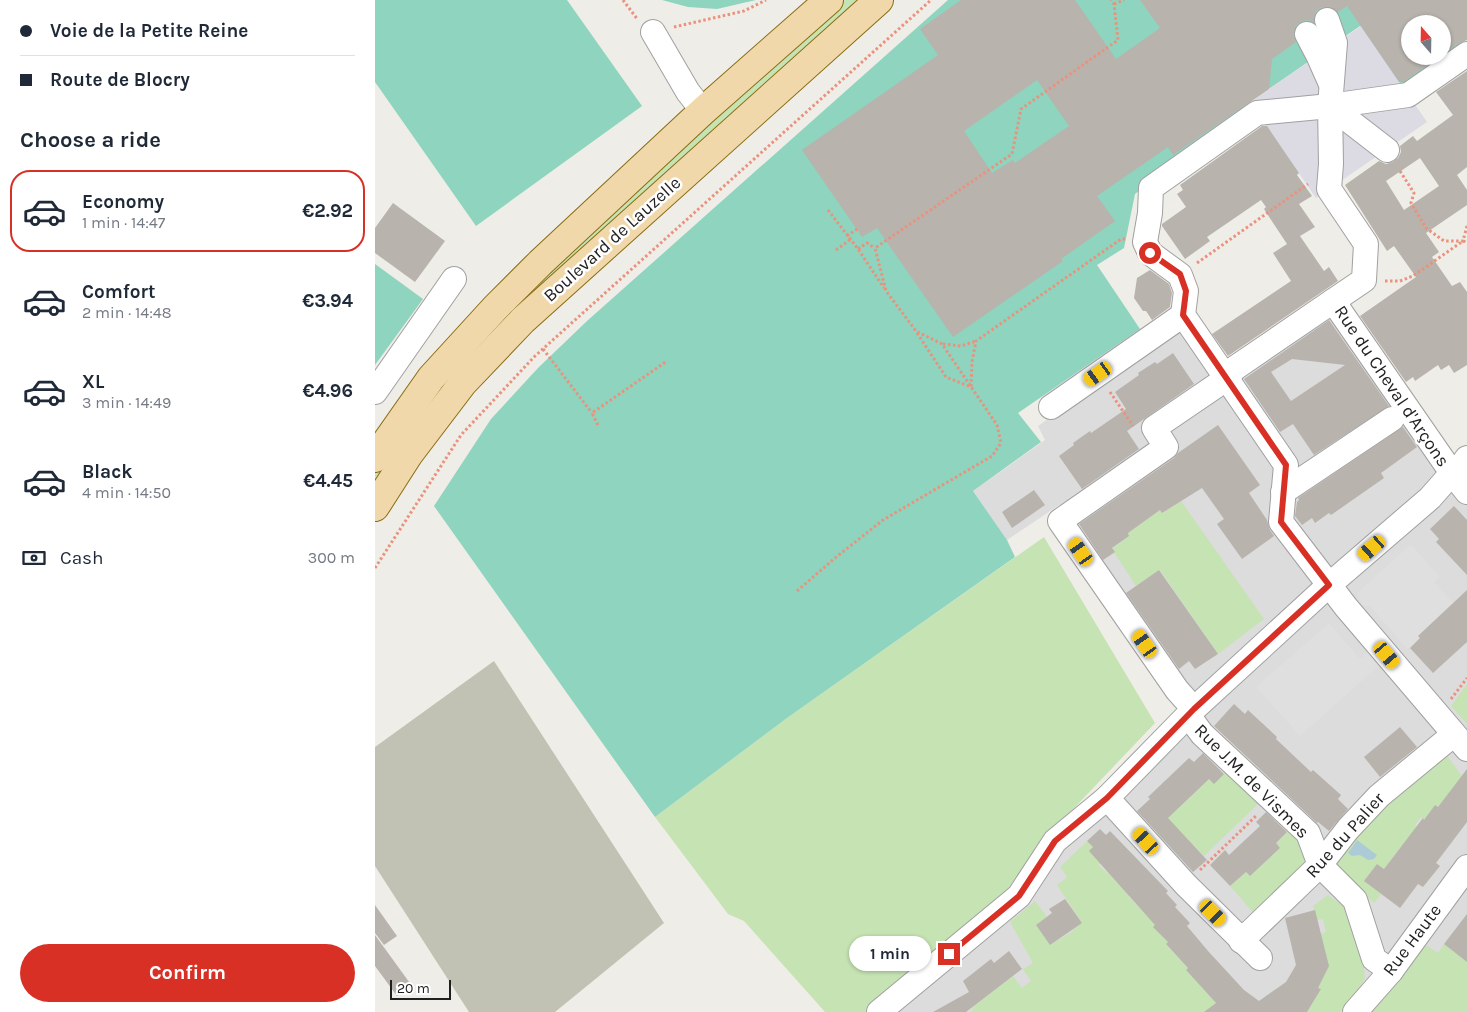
<!DOCTYPE html>
<meta charset="utf-8">
<style>
:root{--surface:#fff;--page:#f2f2f3;--text:#1f2937;--muted:#747a83;--line:#e0e1e3;--accent:#d93025}
body{margin:0;font-family:Karla,sans-serif;background:var(--page);color:var(--text);height:100vh;display:flex;flex-direction:column;font-size:19px;white-space:nowrap}
*{box-sizing:border-box;margin:0}
p{font-size:16px;color:var(--muted)}
.icon{flex:none;width:28px;height:28px;fill:none;stroke:currentColor;stroke-width:2;stroke-linecap:round;stroke-linejoin:round}
.map{position:relative;flex:1;overflow:hidden}
.side{display:flex;flex-direction:column;background:var(--surface);width:375px}
.side>*{flex:none}
.guide{display:grid;align-content:center;height:110px;padding:0 20px;background:var(--surface)}
.needle{width:32px;rotate:340deg}
.controls{position:absolute;left:1026px;top:15px;display:grid;gap:10px}
.controls a{display:grid;place-items:center;width:50px;height:50px;border-radius:50%;background:var(--surface);box-shadow:0 1px 4px #0004;font-size:25px}
.scale{position:absolute;left:15px;bottom:12px;width:61px;box-sizing:border-box;padding-left:5px;border:2px solid #1f1f1f;border-top:0;font-size:14px;line-height:18px;white-space:nowrap;color:#1f1f1f;-webkit-text-stroke:4px #fff;paint-order:stroke}
.end{position:absolute;width:22px;height:22px;margin:-11px;border:6px solid #d93025;background:#fff;box-shadow:0 0 0 2px #fff}
.from{border-radius:50%}
.bubble{position:absolute;height:35px;border-radius:18px;background:var(--surface);box-shadow:0 1px 4px #0004;font-size:16px;font-weight:700;line-height:35px;text-align:center}
.car{position:absolute;width:15px;height:30px;margin:-15px -8px;border-radius:6px;box-shadow:0 0 4px 1px #0007;background:linear-gradient(#f5c518 24%,#345 0 40%,#f5c518 0 76%,#345 0 86%,#f5c518 0)}
.guide b{display:flex;align-items:center;gap:18px;height:48px;font-size:19px}
.guide b+b{border-top:1px solid var(--line)}
.guide i{width:12px;height:12px;background:var(--text)}
ul{padding:0;list-style:none}
li{display:flex;align-items:center;gap:15px;height:82px;margin:0 10px 8px;padding:0 10px;border:2px solid transparent;border-radius:20px}
li div{flex:1}
li b{display:block;font-size:19px}
li em{font-style:normal;font-weight:700}
li.active{border-color:var(--accent)}
li>.icon{width:45px;height:45px;stroke-width:1.5}
h2{padding:0 20px;font-size:22px;line-height:60px}
.pay{display:flex;align-items:center;gap:12px;height:55px;padding:0 20px;font-size:19px}
.pay p{margin-inline-start:auto}
.cta{display:flex;gap:10px;margin-top:auto;padding:10px 20px}
.cta a{flex:1;height:58px;border-radius:30px;background:var(--accent);color:#fff;font-size:20px;font-weight:700;line-height:58px;text-align:center}
main{display:flex;flex:1;min-height:0}
.map>svg:first-child{display:block}
</style>
<main>
<section class="side">
<div class="guide">
<b><i class="from"></i>Voie de la Petite Reine</b>
<b><i></i>Route de Blocry</b>
</div>
<h2>Choose a ride</h2>
<ul>
<li class="active"><svg class="icon" aria-label="car" viewBox="0 0 24 24"><path d="M5 17H2v-5l4-1 3-4h7l3 4 3 1v5h-3M9 17h6M6 11h13"/><circle cx="7" cy="17" r="2"/><circle cx="17" cy="17" r="2"/></svg><div><b>Economy</b><p>1 min · 14:47</p></div><em>€2.92</em></li>
<li><svg class="icon" aria-label="car" viewBox="0 0 24 24"><path d="M5 17H2v-5l4-1 3-4h7l3 4 3 1v5h-3M9 17h6M6 11h13"/><circle cx="7" cy="17" r="2"/><circle cx="17" cy="17" r="2"/></svg><div><b>Comfort</b><p>2 min · 14:48</p></div><em>€3.94</em></li>
<li><svg class="icon" aria-label="car" viewBox="0 0 24 24"><path d="M5 17H2v-5l4-1 3-4h7l3 4 3 1v5h-3M9 17h6M6 11h13"/><circle cx="7" cy="17" r="2"/><circle cx="17" cy="17" r="2"/></svg><div><b>XL</b><p>3 min · 14:49</p></div><em>€4.96</em></li>
<li><svg class="icon" aria-label="car" viewBox="0 0 24 24"><path d="M5 17H2v-5l4-1 3-4h7l3 4 3 1v5h-3M9 17h6M6 11h13"/><circle cx="7" cy="17" r="2"/><circle cx="17" cy="17" r="2"/></svg><div><b>Black</b><p>4 min · 14:50</p></div><em>€4.45</em></li>
</ul>
<div class="pay"><svg class="icon" aria-label="cash" viewBox="0 0 24 24"><path d="M3 7h18v10H3z"/><circle cx="12" cy="12" r="2"/></svg>Cash<p>300 m</p></div>
<div class="cta"><a>Confirm</a></div>
</section>
<div class="map">
<svg width="1092" height="1012" viewBox="0 0 1092 1012">
<rect width="100%" height="100%" fill="#efede7"/>
<polygon fill="#dddcdc" points="954,306 1092,471 1092,1012 513,1012 681,852 812,731 811,691 684,505 632,540 598,491 670,440 663,426 805,326 843,383"/>
<polygon fill="#c1c2b3" points="119,661 289,923 180,1012 94,1012 0,866 0,747"/>
<g fill="#c6e3b3">
<polygon points="470,0 496,0 288,186 0,498 0,472 15,448 93,347 324,130"/>
<polygon points="806,501 889,619 843,654 785,570 761,586 737,549 754,536 753,533 785,510 787,513"/>
<polygon points="669,537 780,723 664,845 654,871 613,906 610,914 493,1012 450,1012 369,921 353,914 280,817 412,718"/>
<polygon points="1092,684 1092,724 1076,706"/>
<polygon points="1067,749 1087,776 1063,807 1060,805 1049,820 1046,817 1040,825 1043,827 1032,851 1026,846 1009,869 1002,864 990,880 1006,894 999,903 955,865 978,835"/>
<polygon points="852,771 885,802 829,856 807,833 793,846 781,833 795,821 793,818 834,779 839,783"/>
<polygon points="917,828 919,829 935,866 882,917 855,886 871,872 875,876 905,848 901,843"/>
<polygon points="712,841 718,847 715,851 726,863 724,865 732,873 735,871 755,895 754,897 769,913 782,923 779,927 793,942 791,945 813,968 811,970 841,1003 838,1005 845,1012 596,1012 600,1005 638,976 647,988 656,981 648,969 658,963 635,922 660,901 672,917 661,925 675,945 698,931 698,929 707,923 682,885 692,877 685,867"/>
<polygon points="953,895 972,909 988,958 990,978 980,996 965,1012 922,1012 936,1006 945,989 943,988 945,934 951,932 948,919 942,920 938,906"/>
<polygon points="1069,944 1092,962 1092,1012 997,1012 1051,945 1063,953"/>
</g>
<g fill="#8ed4bf">
<polygon points="0,0 192,0 267,106 101,226 0,82"/>
<polygon points="287,0 381,0 342,9 313,7"/>
<polygon points="573,0 1092,0 1092,39 1068,56 1068,24 1035,24 1035,56 1067,56 1026,85 985,26 875,102 760,194 749,248 722,265 765,329 643,413 666,442 598,491 632,540 640,557 412,718 280,817 59,506 116,419 163,368 212,321"/>
<polygon points="0,264 48,299 0,365"/>
</g>
<g fill="#dfdfdf">
<polygon points="1036,544 1065,577 1059,582 1081,605 1069,612 1043,636 1045,639 1036,647 1031,648 995,606 987,606 982,593"/>
<polygon points="954,623 985,659 994,651 1006,664 925,736 881,687"/>
</g>
<polygon fill="#dcdbe4" points="986,26 1052,122 941,198 875,102"/>
<polygon fill="#adcad7" points="982,840 1002,855 999,859 993,860 985,855 977,856 973,853"/>
<g fill="#b8b3ad" fill-rule="evenodd">
<path d="M586 0H700L741 59 785 28 765 0H1092V40L1084 43 1068 54V24H1035V56H1065L1028 82H1024L972 6 963 12 955 7H947L941 11 939 17V22L932 20 926 22 921 26 918 34 921 42 897 59 894 89 798 155 793 147 722 196 740 221 686 259 688 261 578 337 502 228 487 237 427 150 563 55 545 29ZM662 80 694 126 640 163 638 160 617 173 589 131Z"/>
<path d="M1092 71V167L1082 175 1092 190V205L1051 233 1064 252 1057 257 1077 286 1085 282 1092 292V365L1079 373 1074 365 1066 370 1063 365 1040 381 1038 377 1031 382 985 316 1041 277 1019 246 1012 251 970 185 1004 161 1011 164 1018 162 1023 158 1026 152 1025 146 1038 136 1042 141 1078 115 1061 92ZM1045 158 1064 186 1029 210 1011 181Z"/>
<polygon points="887,126 892,126 924,173 922,175 937,196 924,204 940,227 925,236 949,271 954,267 963,281 853,356 837,334 916,281 898,253 912,244 889,209 891,207 886,200 832,237 835,241 810,259 787,226 787,224 811,207 802,194 808,190 805,185"/>
<polygon points="18,203 70,241 40,282 0,253 0,228"/>
<polygon points="775,270 794,284 797,293 795,307 777,320 771,311 768,311 759,298 762,278"/>
<path d="M954 320 1014 406 939 455 918 424 905 432 869 379ZM917 359 970 365 916 401 896 372Z"/>
<polygon points="798,353 819,384 752,431 764,449 707,489 684,456 699,445 698,443 715,431 716,433 751,409 740,392 764,375 763,373 780,362 782,364"/>
<polygon points="843,425 885,485 874,493 892,520 895,530 899,536 867,559 842,524 849,519 827,488 787,513 785,510 753,533 754,536 737,548 740,552 728,560 704,524 799,458 803,453"/>
<polygon points="1028,427 1042,447 1006,473 1009,478 956,515 954,513 940,523 937,518 927,525 920,516 922,502 924,500 923,498"/>
<polygon points="659,490 670,505 637,528 627,512"/>
<polygon points="1079,506 1092,520 1092,575 1061,542 1064,539 1055,529"/>
<polygon points="784,570 843,654 820,669 814,661 804,669 751,593"/>
<polygon points="1092,590 1092,642 1058,673 1035,648 1045,638 1043,636"/>
<polygon points="859,704 870,714 873,710 902,737 901,739 936,772 938,770 966,795 963,799 973,809 954,831 943,822 942,823 839,726"/>
<polygon points="1025,727 1042,747 1005,777 989,757"/>
<polygon points="828,753 849,774 839,784 834,779 793,818 832,860 818,872 762,811 775,799 773,797 814,758 819,762"/>
<polygon points="1092,769 1092,822 1061,863 1065,866 1048,887 1043,884 1025,908 989,881 1002,864 1009,869 1048,818 1049,820 1060,805 1063,807"/>
<polygon points="891,812 912,832 901,843 905,848 875,876 871,872 855,886 835,865 850,850 854,855 870,840 885,826 881,822"/>
<polygon points="725,829 731,835 735,831 793,891 791,893 802,905 800,907 815,923 812,926 833,951 869,990 884,1001 911,982 921,965 910,918 940,910 954,966 943,988 946,989 932,1012 829,1012 841,1003 811,970 813,968 791,944 793,942 778,927 780,925 714,851 718,847 712,841"/>
<polygon points="690,899 707,923 675,945 661,925 677,913 674,909"/>
<polygon points="0,905 22,936 9,945 0,933"/>
<polygon points="1092,914 1092,962 1069,944"/>
<polygon points="0,935 37,986 22,996 0,966"/>
<polygon points="634,951 647,969 591,1012 558,1012 594,992 588,981 616,959 619,963"/>
</g>
<g fill="none" stroke-linecap="round" stroke-linejoin="round">
<defs>
<g id="minor">
<polyline points="952,20 960,43 955,106 956,164 954,189 991,244 989,280 958,301 1077,473 1092,492"/>
<polyline points="278,32 313,92 328,111"/>
<polyline points="932,34 943,55 955,82"/>
<polyline points="1092,54 1033,95 955,106 882,113 776,188 775,213 770,242 775,253 805,275 811,291 808,315 911,465 906,522 971,607 1092,749"/>
<polyline points="955,106 1012,150"/>
<polyline points="0,392 79,279"/>
<polyline points="676,407 808,315"/>
<polyline points="908,492 1017,419"/>
<polyline points="819,709 802,690 685,521 791,447 779,428 851,379 860,368 958,301"/>
<polyline points="813,715 827,734 933,833 945,865 980,900 999,959 1016,971"/>
<polyline points="732,798 811,885 885,958"/>
<polyline points="866,941 945,865 973,829 1004,796 1078,735"/>
<polyline points="504,1012 644,896 680,841 732,798 819,709 954,585 1055,498 1077,473 1085,468 1092,458"/>
<polyline points="980,1012 1016,971 1092,867"/>
</g>
<g id="major">
<polyline points="0,458 56,378 120,308 165,263 328,111 454,0"/>
<polyline points="0,507 34,454 88,383 148,320 504,0"/>
</g>
</defs>
<use href="#minor" stroke="#a0a0a0" stroke-width="26"/>
<use href="#major" stroke="#886c12" stroke-width="30"/>
<g stroke="#e9927d" stroke-width="3" stroke-dasharray="2.5 2.5" stroke-linecap="butt">
<polyline points="248,0 263,20"/>
<polyline points="739,4 749,0"/>
<polyline points="299,27 369,11 391,0"/>
<polyline points="1025,171 1039,193 1036,203 1051,228 1069,241 1088,241 1092,226"/>
<polyline points="453,210 483,249 509,288"/>
<polyline points="472,236 482,229"/>
<polyline points="483,249 492,243 500,248"/>
<polyline points="461,250 476,239"/>
<polyline points="822,263 933,184"/>
<polyline points="1010,281 1025,281 1038,276 1088,241 1092,242"/>
<polyline points="542,333 571,377 596,387 597,362 601,341 746,239 750,239"/>
<polyline points="568,344 586,346 601,341"/>
<polyline points="168,349 217,413"/>
<polyline points="735,392 758,426"/>
<polyline points="223,425 217,413 292,361"/>
<polyline points="0,568 86,435 160,356 556,0"/>
<polyline points="422,591 460,558 508,520 617,456 626,443 622,425 567,344 541,331 511,291 500,248 637,154 646,109 743,40 739,4 736,0"/>
<polyline points="1076,699 1092,678"/>
<polyline points="825,870 882,815"/>
</g>
<use href="#minor" stroke="#fff" stroke-width="24"/>
<use href="#major" stroke="#f1d8aa" stroke-width="28"/>
</g>
<g fill="none" stroke-linecap="round" stroke-linejoin="round">
<polyline stroke="#d93025" stroke-width="6" points="574,954 644,896 680,841 732,798 819,709 954,585 906,522 911,465 808,315 811,291 805,274 775,253"/>
</g>
<g text-anchor="middle" dominant-baseline="central" stroke-width="5" stroke-linejoin="round" paint-order="stroke">
<g font-size="18" fill="#1f1f1f" stroke="#fff">
<text transform="translate(237 239) rotate(-42)">Boulevard de Lauzelle</text>
<text transform="translate(1017 386) rotate(56)">Rue du Cheval d'Arçons</text>
<text transform="translate(877 781) rotate(45)">Rue J.M. de Vismes</text>
<text transform="translate(970 835) rotate(-48)">Rue du Palier</text>
<text transform="translate(1037 940) rotate(-53)">Rue Haute</text>
</g>
</g>
</svg>
<div class="controls">
<a><svg class="needle" viewBox="-14 -14 28 28"><path d="M0-13l5 13h-10z" fill="#e53935"/><path d="M0 13l5-13h-10z" fill="#747a83"/></svg></a>
</div>
<div class="scale">20 m</div>
<i class="end from" style="left:775px;top:253px"></i>
<i class="end" style="left:574px;top:954px"></i>
<div class="bubble" style="left:474px;top:936px;width:82px">1 min</div>
<i class="car" style="left:723px;top:374px;rotate:235deg"></i>
<i class="car" style="left:997px;top:548px;rotate:229deg"></i>
<i class="car" style="left:706px;top:552px;rotate:325deg"></i>
<i class="car" style="left:770px;top:644px;rotate:325deg"></i>
<i class="car" style="left:1012px;top:655px;rotate:140deg"></i>
<i class="car" style="left:771px;top:841px;rotate:318deg"></i>
<i class="car" style="left:838px;top:913px;rotate:135deg"></i>
</div>
</main>
